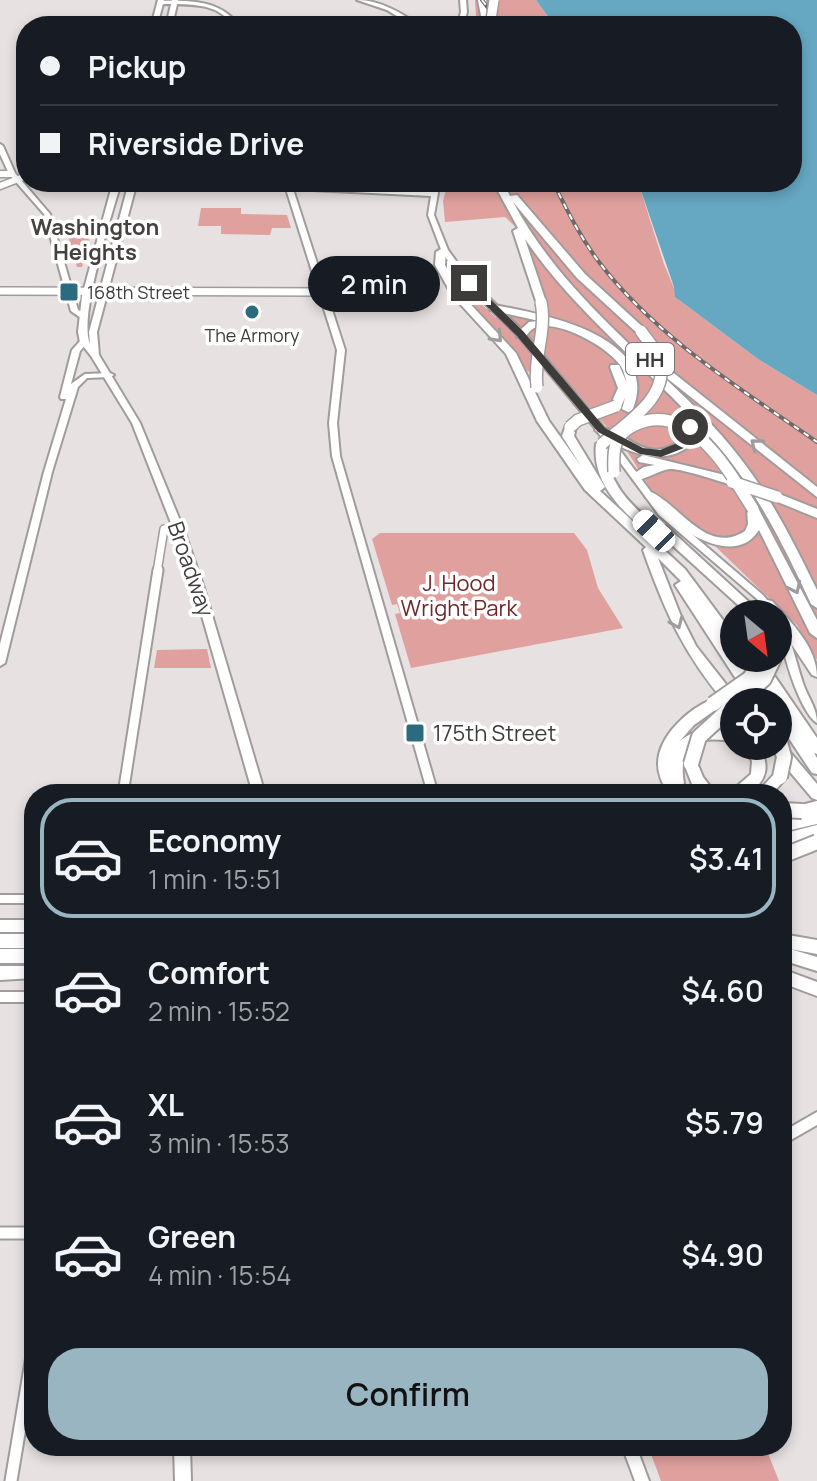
<!DOCTYPE html>
<meta charset="utf-8">
<style>
:root{--surface:#171b24;--page:#20242c;--text:#f1f3f6;--muted:#9ea1a6;--line:#363941;--accent:#98b5c1}
body{margin:0;font-family:Manrope,sans-serif;background:var(--page);color:var(--text);height:100vh;display:flex;flex-direction:column;font-size:30px;white-space:nowrap}
*{box-sizing:border-box;margin:0}
p{font-size:26px;color:var(--muted)}
.icon{flex:none;width:44px;height:44px;fill:none;stroke:currentColor;stroke-width:2;stroke-linecap:round;stroke-linejoin:round}
.map{position:relative;flex:1;overflow:hidden}
.drawer{position:absolute;left:24px;top:784px;width:768px;height:672px;display:flex;flex-direction:column;background:var(--surface);border-radius:32px;box-shadow:0 4px 12px #0003}
.drawer>*{flex:none}
.top-card{position:absolute;left:16px;top:16px;width:786px;height:176px;border-radius:32px;box-shadow:0 4px 12px #0003;display:grid;align-content:center;height:176px;padding:0 24px;background:var(--surface)}
.needle{width:52px;rotate:151deg}
.fabs{position:absolute;left:720px;top:600px;display:grid;gap:16px}
.fabs a{display:grid;place-items:center;width:72px;height:72px;border-radius:50%;background:var(--surface);box-shadow:0 4px 12px #0003;font-size:40px}
.end{position:absolute;width:36px;height:36px;margin:-18px;border:10px solid #3e3b3b;background:#fff;box-shadow:0 0 0 4px #fff}
.from{border-radius:50%}
.bubble{position:absolute;height:56px;border-radius:28px;background:var(--surface);box-shadow:0 4px 12px #0003;font-size:26px;font-weight:600;line-height:56px;text-align:center}
.car{position:absolute;width:24px;height:48px;margin:-24px -12px;border-radius:10px;box-shadow:0 0 6px 2px #0007;background:linear-gradient(#fff 24%,#345 0 40%,#fff 0 76%,#345 0 86%,#fff 0)}
.top-card b{display:flex;align-items:center;gap:28px;height:76px;font-size:30px}
.top-card b+b{border-top:2px solid var(--line)}
.top-card i{width:20px;height:20px;background:var(--text)}
ul{padding:14px 0 0;list-style:none}
li{display:flex;align-items:center;gap:24px;height:120px;margin:0 16px 12px;padding:0 8px;border:4px solid transparent;border-radius:32px}
li div{flex:1}
li b{display:block;font-size:30px}
li em{font-style:normal;font-weight:600}
li.on{border-color:var(--accent)}
li>.icon{width:72px;height:72px;stroke-width:1.5}
.cta{display:flex;gap:16px;margin-top:auto;padding:16px 24px}
.cta a{flex:1;height:92px;border-radius:32px;background:var(--accent);color:#111;font-size:32px;font-weight:600;line-height:92px;text-align:center}
.map>svg:first-child{display:block}
</style>
<div class="map">
<svg width="817" height="1481" viewBox="0 0 817 1481">
<rect width="100%" height="100%" fill="#e7e1e1"/>
<g fill="#e0a19e">
<polygon points="475,0 536,0 555,26 473,26 476,17"/>
<polygon points="448,182 638,182 664,264 679,300 758,359 817,395 817,660 797,625 689,521 655,496 625,448 553,365 528,372 501,334 463,297 450,274 496,318 515,315 551,321 527,238 505,217 445,222 443,201"/>
<polygon points="201,208 241,208 241,214 287,215 291,228 272,228 270,235 221,234 221,226 198,226"/>
<polygon points="64,223 93,223 82,267 77,267"/>
<polygon points="380,533 574,533 587,550 598,588 623,628 411,668 395,614 400,613 397,604 392,605 372,539"/>
<polygon points="207,649 211,668 154,668 157,650"/>
<polygon points="648,1446 765,1446 779,1481 661,1481"/>
</g>
<polygon fill="#66a7c1" points="536,0 817,0 817,395 758,359 675,297 674,287 638,182 792,182 792,26 555,26"/>
<g fill="none" stroke-linecap="round" stroke-linejoin="round">
<defs>
<g id="tertiary-far3">
<polyline points="0,174 12,174"/>
<polyline points="0,186 26,176"/>
</g>
<g id="tertiary-far2">
<polyline points="0,291 323,292"/>
<polyline points="157,572 164,529"/>
</g>
<polyline id="tertiary-far1" points="123,794 158,570"/>
<g id="tertiary">
<polyline points="0,1233 34,1233"/>
<polyline points="11,1481 34,1344"/>
</g>
<g id="secondary">
<path d="M357 0C380 0 402 13 420 26H413L387 10Z"/>
<polygon points="460,0 466,0 467,12 463,26 457,26 461,12"/>
<path d="M160 1C189 0 222 0 239 26H233C217 0 184 5 158 4L157 3Z"/>
<polygon points="0,144 3,146 15,173 50,214 78,310 87,314 87,318 81,318 71,311 44,214 9,174 0,154"/>
<polygon points="184,182 285,185 284,182 290,182 291,185 427,192 418,182 425,182 432,189 434,182 440,182 434,215 448,250 467,276 523,331 600,423 665,511 763,595 777,612 779,614 778,615 769,614 757,599 659,515 594,427 517,335 461,280 442,252 428,215 431,196 293,189 345,350 337,423 340,456 438,794 428,794 332,456 329,423 337,350 286,189 187,184"/>
<polygon points="81,340 87,340 88,342 80,351 71,384 85,374 110,373 114,375 110,377 87,378 78,387 52,472 5,663 0,666 0,644 44,472 66,399 61,399 60,397 72,350"/>
<path d="M778 617 781 618C792 640 796 663 804 686 809 699 817 709 817 723 798 710 778 640 778 617Z"/>
<rect x="0" y="895" width="34" height="8"/>
<rect x="0" y="992" width="34" height="10"/>
<polygon points="817,1112 817,1125 782,1145 782,1132"/>
<polygon points="622,1446 636,1446 649,1481 635,1481"/>
</g>
<g id="primary">
<polygon points="158,0 164,0 157,26 151,26"/>
<polygon points="172,0 178,0 172,26 166,26"/>
<path d="M113 182H121C112 216 78 315 90 344L89 332 129 182H137L97 332 99 355 140 423 183 528 204 588 265 794H253L194 588 173 528 132 423 91 356 80 342 78 332 82 296Z"/>
<polygon points="174,1446 190,1446 191,1481 175,1481"/>
</g>
<g id="motorway">
<polygon points="478,0 486,0 491,26 483,26"/>
<path d="M493 182H503L510 196 517 195 585 274 645 329V333H637L577 278 513 202C546 264 596 313 647 361L652 358 656 359 817 487V497L654 368C684 396 715 425 740 458 770 496 792 539 813 582L817 590V608L811 604C785 548 758 493 718 446 656 374 579 318 525 239L546 302 545 304H537L513 231 518 228Z"/>
<path d="M441 249 446 252 445 265 461 294 516 353 549 421 581 466 562 436 566 425 570 424 576 427 574 436 605 487 600 491 685 569 734 635V650L730 648 734 658H749L754 665 760 660 765 662 817 738V754L814 753 817 758V774L812 773 778 722V706L781 707 778 702H751L675 585 681 581 658 558 680 614 696 646 740 702H734L733 707 728 706C684 655 665 612 643 550L646 547 585 490 537 421 506 354 452 295 435 265 436 252Z"/>
<path d="M494 305C544 314 664 337 632 411L628 412 622 409 625 398 620 408 616 409 610 406 618 388 610 367 611 365H619L627 383C625 377 624 370 620 365 607 346 556 318 534 328 530 330 528 334 525 337H517V333L529 322 539 321 490 310 489 308Z"/>
<path d="M688 418 694 421C696 433 695 442 685 449 657 467 617 449 595 430L597 428C626 426 642 468 682 440L684 431 682 421Z"/>
<path d="M602 440 608 444C604 481 631 505 657 527L666 526 762 614H748L672 545 663 546C632 519 591 489 596 444Z"/>
<path d="M643 455 733 477 735 480 729 484C715 480 683 469 670 469 658 470 645 481 633 480V474L644 467 655 465 639 462 637 459Z"/>
<path d="M651 492C680 505 707 556 745 531L748 524 747 509 753 505 757 506 817 620V638L810 633 759 530C732 573 666 521 645 496Z"/>
<polygon points="777,493 817,509 817,518 773,500 771,497"/>
<path d="M767 600 772 601C791 622 817 647 817 677L812 675 778 624V614H769L761 604 762 601Z"/>
<path d="M713 699 718 700 720 704 718 708 694 725 679 742C694 728 714 727 734 732V742C699 734 677 745 684 783L679 788 682 794H668C663 784 658 775 658 764 658 736 689 708 713 699Z"/>
<polygon points="779,744 784,745 817,784 817,800 812,798 774,753 772,749"/>
<path d="M743 746H758C771 765 767 781 748 794H728L751 774 752 761Z"/>
<polygon points="691,759 696,760 703,777 716,794 701,794 692,784 684,764 686,760"/>
<polygon points="780,772 785,773 787,777 772,794 756,794 775,773"/>
<polygon points="817,801 817,824 782,832 782,820 790,819 785,817 783,813 785,809"/>
<polygon points="817,825 817,837 782,846 782,834"/>
<rect x="0" y="920" width="34" height="12"/>
<rect x="0" y="934" width="34" height="14"/>
<polygon points="782,934 817,940 817,954 790,949 817,957 817,971 782,960"/>
<rect x="0" y="949" width="34" height="14"/>
<polygon points="0,966 34,966 34,978 0,980"/>
<polygon points="782,969 817,982 817,996 782,983"/>
</g>
</defs>
<use href="#tertiary-far3" stroke="#a19c9c" stroke-width="9"/>
<use href="#tertiary-far2" stroke="#a19c9c" stroke-width="10"/>
<use href="#tertiary-far1" stroke="#a19c9c" stroke-width="13"/>
<use href="#tertiary" stroke="#a19c9c" stroke-width="15"/>
<use href="#secondary" stroke="#a19c9c" stroke-width="4"/>
<use href="#primary" stroke="#a19c9c" stroke-width="4"/>
<use href="#motorway" stroke="#a19c9c" stroke-width="4"/>
<use href="#tertiary-far3" stroke="#fff" stroke-width="6"/>
<use href="#tertiary-far2" stroke="#fff" stroke-width="7"/>
<use href="#tertiary-far1" stroke="#fff" stroke-width="9"/>
<use href="#tertiary" stroke="#fff" stroke-width="11"/>
<use href="#secondary" fill="#fff" fill-rule="evenodd"/>
<use href="#primary" fill="#fff" fill-rule="evenodd"/>
<use href="#motorway" fill="#fff" fill-rule="evenodd"/>
<defs>
<g id="rail">
<polyline points="482,0 502,26"/>
<path d="M553 182C567 210 580 237 599 262 656 337 741 389 817 442"/>
</g>
</defs>
<use href="#rail" stroke="#6e6a6a" stroke-width="4"/>
<use href="#rail" stroke="#fff" stroke-width="2" stroke-dasharray="6" stroke-linecap="butt"/>
<defs>
<polyline id="motorway-bridge-far2" points="490,26 494,0"/>
<g id="motorway-bridge-far1">
<path d="M537 387C533 358 547 331 541 302"/>
<polyline points="570,427 578,420 616,406"/>
<path d="M602 444C626 423 672 396 659 358 656 349 646 339 641 331"/>
<path d="M614 472C613 451 613 435 635 425 690 399 730 473 753 509"/>
<polyline points="732,482 777,497"/>
</g>
<g id="motorway-bridge">
<polyline points="738,702 764,679 774,658"/>
<polyline points="713,704 750,678 762,658"/>
<polyline points="778,735 784,757 780,777"/>
<polyline points="691,764 699,737 734,705"/>
<polyline points="782,810 802,811"/>
<polyline points="782,856 817,842"/>
</g>
</defs>
<use href="#motorway-bridge-far2" stroke="#a19c9c" stroke-width="12" stroke-linecap="butt"/>
<use href="#motorway-bridge-far1" stroke="#a19c9c" stroke-width="14" stroke-linecap="butt"/>
<use href="#motorway-bridge" stroke="#a19c9c" stroke-width="18" stroke-linecap="butt"/>
<use href="#motorway-bridge-far2" stroke="#fff" stroke-width="9"/>
<use href="#motorway-bridge-far1" stroke="#fff" stroke-width="11"/>
<use href="#motorway-bridge" stroke="#fff" stroke-width="14"/>
</g>
<defs><path id="oneway-chevron" d="M-2-3.5L2.5 0L-2 3.5" fill="none" stroke-width="1.6" stroke-linecap="round" stroke-linejoin="round" transform="scale(2)"/></defs>
<g stroke="#9e9d9d">
<use href="#oneway-chevron" transform="translate(497 337) rotate(47)"/>
<use href="#oneway-chevron" transform="translate(756 444) rotate(-141)"/>
<use href="#oneway-chevron" transform="translate(795 588) rotate(65)"/>
<use href="#oneway-chevron" transform="translate(677 623) rotate(67)"/>
</g>
<polygon fill="#3e3b3b" points="465,281 472,281 523,331 605,428 643,448 660,450 680,442 685,427 690,423 695,427 689,446 661,457 640,454 598,432 516,335 465,285"/>
<g fill="#2c6a80" stroke="#fff" stroke-width="3">
<rect x="59" y="282" width="20" height="20" rx="4"/>
<circle cx="252" cy="312" r="8"/>
<rect x="405" y="723" width="20" height="20" rx="4"/>
</g>
<g text-anchor="middle" dominant-baseline="central" stroke-width="7" stroke-linejoin="round" paint-order="stroke">
<g font-size="18" fill="#3e3b3b" stroke="#fff" text-anchor="start">
<text x="87" y="292">168th Street</text>
<text x="252" y="335" text-anchor="middle">The Armory</text>
</g>
<rect fill="#fff" stroke="#787676" stroke-width="2" x="626" y="343" width="48" height="32" rx="6"/>
<g font-size="20" font-weight="bold" fill="#3e3b3b">
<text x="650" y="359">HH</text>
</g>
<g font-size="22" font-weight="bold" fill="#454140" stroke="#fff">
<text x="95" y="227">Washington<tspan x="95" dy="25">Heights</tspan></text>
</g>
<g font-size="22" fill="#3e3b3b" stroke="#fff">
<text transform="translate(191 569) rotate(71)">Broadway</text>
</g>
<g font-size="22" fill="#712628" stroke="#fff">
<text x="459" y="583">J. Hood<tspan x="459" dy="25">Wright Park</tspan></text>
</g>
<g font-size="22" fill="#3e3b3b" stroke="#fff" text-anchor="start">
<text x="433" y="733">175th Street</text>
</g>
</g>
</svg>
<div class="fabs">
<a><svg class="needle" viewBox="-14 -14 28 28"><path d="M0-13l5 13h-10z" fill="#e53935"/><path d="M0 13l5-13h-10z" fill="#9ea1a6"/></svg></a>
<a><svg class="icon" aria-label="locate" viewBox="0 0 24 24"><circle cx="12" cy="12" r="6"/><path d="M12 2v4M12 18v4M2 12h4M18 12h4"/></svg></a>
</div>
<i class="end from" style="left:690px;top:427px"></i>
<i class="end" style="left:469px;top:283px"></i>
<div class="bubble" style="left:308px;top:256px;width:132px">2 min</div>
<i class="car" style="left:654px;top:531px;rotate:314deg"></i>
<div class="top-card">
<b><i class="from"></i>Pickup</b>
<b><i></i>Riverside Drive</b>
</div>
<section class="drawer">
<ul>
<li class="on"><svg class="icon" aria-label="car" viewBox="0 0 24 24"><path d="M5 17H2v-5l4-1 3-4h7l3 4 3 1v5h-3M9 17h6M6 11h13"/><circle cx="7" cy="17" r="2"/><circle cx="17" cy="17" r="2"/></svg><div><b>Economy</b><p>1 min · 15:51</p></div><em>$3.41</em></li>
<li><svg class="icon" aria-label="car" viewBox="0 0 24 24"><path d="M5 17H2v-5l4-1 3-4h7l3 4 3 1v5h-3M9 17h6M6 11h13"/><circle cx="7" cy="17" r="2"/><circle cx="17" cy="17" r="2"/></svg><div><b>Comfort</b><p>2 min · 15:52</p></div><em>$4.60</em></li>
<li><svg class="icon" aria-label="car" viewBox="0 0 24 24"><path d="M5 17H2v-5l4-1 3-4h7l3 4 3 1v5h-3M9 17h6M6 11h13"/><circle cx="7" cy="17" r="2"/><circle cx="17" cy="17" r="2"/></svg><div><b>XL</b><p>3 min · 15:53</p></div><em>$5.79</em></li>
<li><svg class="icon" aria-label="car" viewBox="0 0 24 24"><path d="M5 17H2v-5l4-1 3-4h7l3 4 3 1v5h-3M9 17h6M6 11h13"/><circle cx="7" cy="17" r="2"/><circle cx="17" cy="17" r="2"/></svg><div><b>Green</b><p>4 min · 15:54</p></div><em>$4.90</em></li>
</ul>
<div class="cta"><a>Confirm</a></div>
</section>
</div>
